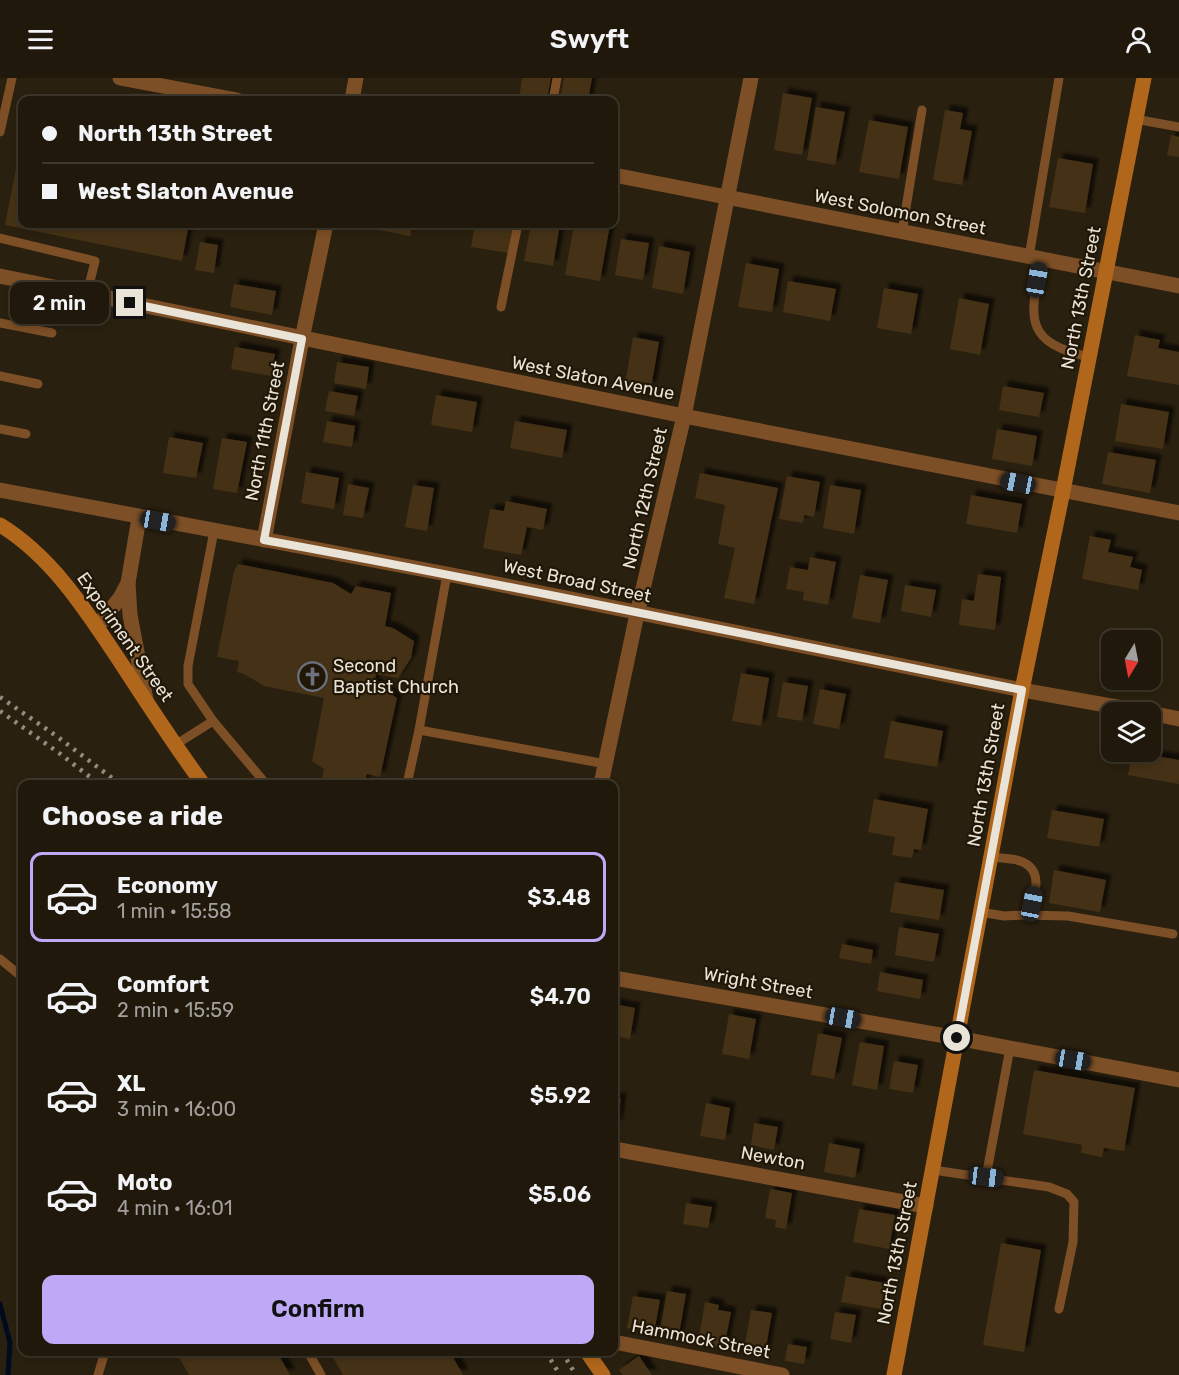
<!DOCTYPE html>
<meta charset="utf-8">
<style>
:root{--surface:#20180b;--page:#282114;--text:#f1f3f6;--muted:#a2a09d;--line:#3d372c;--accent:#bda9f5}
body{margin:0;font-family:Rubik,sans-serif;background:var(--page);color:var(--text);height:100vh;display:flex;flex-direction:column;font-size:22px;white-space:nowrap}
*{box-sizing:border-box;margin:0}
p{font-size:20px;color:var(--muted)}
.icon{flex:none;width:33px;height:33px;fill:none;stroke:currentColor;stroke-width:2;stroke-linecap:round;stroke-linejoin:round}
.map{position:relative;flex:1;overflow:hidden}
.panel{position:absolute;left:18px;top:702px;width:600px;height:576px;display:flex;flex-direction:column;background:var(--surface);border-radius:12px;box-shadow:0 3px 9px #0003,0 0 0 2px var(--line)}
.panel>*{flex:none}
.hud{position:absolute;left:18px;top:18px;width:600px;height:132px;border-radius:12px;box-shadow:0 3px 9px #0003,0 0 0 2px var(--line);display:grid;align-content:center;height:132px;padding:0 24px;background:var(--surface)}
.needle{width:39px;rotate:190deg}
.controls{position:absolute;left:1101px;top:552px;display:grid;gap:12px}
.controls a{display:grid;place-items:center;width:60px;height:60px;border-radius:12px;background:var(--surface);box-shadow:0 3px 9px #0003,0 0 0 2px var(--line);font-size:30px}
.end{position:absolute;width:27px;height:27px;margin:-14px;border:8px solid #eae3d8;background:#111;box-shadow:0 0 0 3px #111}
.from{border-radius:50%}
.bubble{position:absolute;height:42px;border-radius:12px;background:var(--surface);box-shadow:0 3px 9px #0003,0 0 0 2px var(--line);font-size:20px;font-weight:600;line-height:42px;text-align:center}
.car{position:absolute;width:18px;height:36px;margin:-18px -9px;border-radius:8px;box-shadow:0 0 4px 2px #0007;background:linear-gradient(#222 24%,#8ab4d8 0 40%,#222 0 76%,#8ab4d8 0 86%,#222 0)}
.hud b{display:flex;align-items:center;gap:21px;height:57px;font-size:22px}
.hud b+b{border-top:2px solid var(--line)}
.hud i{width:15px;height:15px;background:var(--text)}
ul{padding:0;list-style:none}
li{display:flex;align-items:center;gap:18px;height:90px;margin:0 12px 9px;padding:0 12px;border:3px solid transparent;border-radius:12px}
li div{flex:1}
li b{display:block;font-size:22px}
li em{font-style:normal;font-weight:600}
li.selected{border-color:var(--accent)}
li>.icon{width:54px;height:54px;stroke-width:1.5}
h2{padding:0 24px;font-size:27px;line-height:72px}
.action{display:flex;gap:12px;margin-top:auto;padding:12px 24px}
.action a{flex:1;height:69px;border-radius:12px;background:var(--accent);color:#111;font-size:24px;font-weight:600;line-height:69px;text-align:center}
header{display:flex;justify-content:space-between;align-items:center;height:78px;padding:0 24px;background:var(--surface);font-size:27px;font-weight:600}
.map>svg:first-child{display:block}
</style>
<header><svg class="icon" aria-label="menu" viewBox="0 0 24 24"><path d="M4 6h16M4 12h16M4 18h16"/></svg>Swyft<svg class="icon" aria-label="person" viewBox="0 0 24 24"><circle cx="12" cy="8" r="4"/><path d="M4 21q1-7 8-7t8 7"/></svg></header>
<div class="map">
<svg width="1179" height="1297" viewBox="0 0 1179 1297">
<defs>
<filter id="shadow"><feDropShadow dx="5.5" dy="-5.5" stdDeviation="1.5" flood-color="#0009"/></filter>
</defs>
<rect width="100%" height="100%" fill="#2a200f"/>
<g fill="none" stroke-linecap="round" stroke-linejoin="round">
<polyline stroke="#000c1e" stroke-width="5" points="0,1226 10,1265 8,1297"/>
</g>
<g fill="#443215" filter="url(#shadow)">
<polygon points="522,0 551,0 547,22 519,22"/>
<polygon points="564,0 592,0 588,22 560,22"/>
<polygon points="783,15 812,20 802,77 774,72"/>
<polygon points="816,29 845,34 835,87 807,82"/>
<polygon points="945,32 963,35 960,51 972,53 962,107 933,102"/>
<polygon points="869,42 908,49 899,101 859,94"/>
<polygon points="1171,57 1179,59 1179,79 1167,77"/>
<polygon points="21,65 22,146 189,146 182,183 5,147"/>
<polygon points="1058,80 1093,86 1085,135 1049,129"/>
<polygon points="380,146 412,146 410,158 379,152"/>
<polygon points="475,146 513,146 508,175 471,169"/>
<polygon points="531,146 560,146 553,188 524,183"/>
<polygon points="574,146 609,152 600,203 565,197"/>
<polygon points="621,161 649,165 643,202 615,197"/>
<polygon points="200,164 218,167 214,195 195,192"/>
<polygon points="659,168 690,174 683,216 652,210"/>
<polygon points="746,185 779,191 772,234 738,229"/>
<polygon points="788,203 836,211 830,243 783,234"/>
<polygon points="234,206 276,213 272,237 230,229"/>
<polygon points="884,210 918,216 911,256 877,250"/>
<polygon points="959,220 989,226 980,277 950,271"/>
<polygon points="1135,257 1160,262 1158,270 1179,274 1179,307 1127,298"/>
<polygon points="633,259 659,264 651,310 625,306"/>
<polygon points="235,269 275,276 271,298 231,291"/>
<polygon points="337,284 369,289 366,311 334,305"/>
<polygon points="1003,308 1044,315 1039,339 999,332"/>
<polygon points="329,313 358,318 354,338 325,333"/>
<polygon points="436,317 477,324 472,354 431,347"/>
<polygon points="1121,326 1169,334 1163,371 1115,363"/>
<polygon points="327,343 355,348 352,369 323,364"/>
<polygon points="515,343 567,352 562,380 510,370"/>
<polygon points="997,351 1037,358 1032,388 992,381"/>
<polygon points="169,359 203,365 196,400 163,395"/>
<polygon points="222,360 247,364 237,415 213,411"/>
<polygon points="1108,374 1156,382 1150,415 1102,406"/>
<polygon points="306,394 339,400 334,431 301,425"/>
<polygon points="700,395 778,410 754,526 724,520 735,470 718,466 725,427 695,420"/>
<polygon points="787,398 820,404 814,439 804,437 803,445 779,441"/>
<polygon points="348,406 369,410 363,440 343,437"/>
<polygon points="413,407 434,410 427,453 405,449"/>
<polygon points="830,407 861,412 854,456 823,450"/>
<polygon points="971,417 1022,426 1017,455 966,446"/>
<polygon points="506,423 547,431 543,452 527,449 521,477 483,470 490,431 504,433"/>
<polygon points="1090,458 1111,462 1108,474 1133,479 1130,489 1142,492 1138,512 1082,501"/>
<polygon points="810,479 836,484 828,527 803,522 804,514 786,511 790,489 808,492"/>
<polygon points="238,486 333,505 351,516 356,508 391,515 385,548 393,550 414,563 411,580 398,600 376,596 374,605 397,620 380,699 367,696 364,706 321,705 324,691 312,683 324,620 264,608 244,596 237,594 239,583 217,579 234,493"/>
<polygon points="978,496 1001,499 995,552 959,547 962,521 974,523"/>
<polygon points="860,497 888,502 880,545 852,540"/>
<polygon points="905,507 936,512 931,539 901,533"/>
<polygon points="741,595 769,600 761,648 732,643"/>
<polygon points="783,604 808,608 802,643 777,639"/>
<polygon points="820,611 846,616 839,651 813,646"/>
<polygon points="891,643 943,653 937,689 884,680"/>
<polygon points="1133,674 1179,682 1179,706 1128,697"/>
<polygon points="874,721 928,731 921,772 914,771 912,780 892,777 895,759 868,754"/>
<polygon points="1052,732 1104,741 1099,769 1047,760"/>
<polygon points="1054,792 1106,802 1100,834 1049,825"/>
<polygon points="895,804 944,812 939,842 890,834"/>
<polygon points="899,849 939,856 934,884 895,877"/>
<polygon points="842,866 873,872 871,886 839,880"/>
<polygon points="880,894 923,902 920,921 877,913"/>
<polygon points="614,926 635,930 630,961 614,958"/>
<polygon points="729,936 756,941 749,981 722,976"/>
<polygon points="818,955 842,960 834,1001 811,997"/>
<polygon points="860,964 884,968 877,1012 852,1007"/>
<polygon points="894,983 918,987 913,1015 889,1011"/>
<polygon points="1034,992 1135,1010 1124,1073 1104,1070 1102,1079 1081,1075 1082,1067 1023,1056"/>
<polygon points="614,1020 621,1021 617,1047 614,1046"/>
<polygon points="706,1025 730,1030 725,1062 700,1058"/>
<polygon points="754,1045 778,1049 774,1072 751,1067"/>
<polygon points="829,1065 860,1071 855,1100 824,1094"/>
<polygon points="770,1111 792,1115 786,1151 775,1149 776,1142 765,1140"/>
<polygon points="686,1125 712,1129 708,1150 683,1146"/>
<polygon points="859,1131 895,1137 889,1171 853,1164"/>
<polygon points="1001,1165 1041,1172 1024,1274 983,1267"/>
<polygon points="846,1198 885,1205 881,1231 841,1224"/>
<polygon points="667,1213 686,1216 678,1262 659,1259"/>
<polygon points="633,1218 660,1222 654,1255 627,1250"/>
<polygon points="705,1224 719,1227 718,1232 731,1234 724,1270 698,1265"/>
<polygon points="751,1232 772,1235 765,1275 744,1272"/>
<polygon points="835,1234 856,1237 851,1265 830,1261"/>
<polygon points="788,1266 807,1269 804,1286 785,1283"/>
<polygon points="176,1274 277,1274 290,1297 189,1297"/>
<polygon points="330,1274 450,1274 463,1297 343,1297"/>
<polygon points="639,1278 652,1297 623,1297 619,1292"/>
</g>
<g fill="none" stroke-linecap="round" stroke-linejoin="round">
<g stroke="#7d4f26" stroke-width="9">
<polyline points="553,22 557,0"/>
<polyline points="1135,41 1179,49"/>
<polyline points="0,54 12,0"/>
<polyline points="902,154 922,32"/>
<polyline points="0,160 95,183 87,216"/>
<polyline points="1029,179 1059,0"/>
<path d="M1041 181C1031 238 1021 264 1089 279"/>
<polyline points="501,229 518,146"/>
<polyline points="0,245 52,255"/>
<polyline points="0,298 38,306"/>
<polyline points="0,351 26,356"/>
<polyline points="447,496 419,652 606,686"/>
<polyline points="213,643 188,606 188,588 214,453"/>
<polyline points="175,667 213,643 266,706"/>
<polyline points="407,706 419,652"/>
<path d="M980 834 1004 838 1024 837C1033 825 1043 800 1029 788 1020 780 1002 780 991 779"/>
<polyline points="1024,837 1068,838 1173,856"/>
<polyline points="0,881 22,899"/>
<polyline points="933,1092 1049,1109 1067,1116 1074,1124 1073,1164 1059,1231"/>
<polyline points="986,1099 1010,970"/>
<polyline points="308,1274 321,1297"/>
<polyline points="98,1297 105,1274"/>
</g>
<g stroke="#7d4f26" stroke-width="15">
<polyline points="120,0 237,22"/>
<polyline points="352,22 356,0"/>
<polyline points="614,97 1179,208"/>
<polyline points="0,198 684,338 1179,435"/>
<polyline points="0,412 447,496 1022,612 1145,634"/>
<polyline points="139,440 128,505 130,537 146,622"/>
<polyline points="264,462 302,261 326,146"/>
<polyline points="97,549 120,520 128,505"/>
<polyline points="1150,635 1179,641"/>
<polyline points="601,706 637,536 684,338 751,0"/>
<polyline points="614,900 957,960 1179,1002"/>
<polyline points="614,1071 926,1128"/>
<polyline points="614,1264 782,1297"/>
</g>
<g stroke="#b1671b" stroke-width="15">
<path d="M0 447C54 480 89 537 123 588 149 628 175 668 203 706"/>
<polyline points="587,1274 603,1297"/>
<polyline points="894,1297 1022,612 1063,413 1144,0"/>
</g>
<g stroke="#948c7e" stroke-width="4.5" stroke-dasharray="3 6" stroke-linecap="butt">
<polyline points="0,619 55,657 120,706"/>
<polyline points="0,633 59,675 99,706"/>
<polyline points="546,1274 560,1297"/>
<polyline points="562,1274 576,1297"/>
</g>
</g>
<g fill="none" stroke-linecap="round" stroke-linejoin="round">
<path stroke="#eae3d8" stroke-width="8" d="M130 225 302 261 264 462C517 508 769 562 1022 612L957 960"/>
</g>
<defs>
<symbol id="church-ring" viewBox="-11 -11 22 22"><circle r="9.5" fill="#211706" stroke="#6b7280" stroke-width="1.5"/><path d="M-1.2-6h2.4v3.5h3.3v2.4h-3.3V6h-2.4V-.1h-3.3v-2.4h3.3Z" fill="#6b7280"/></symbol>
</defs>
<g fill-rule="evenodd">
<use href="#church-ring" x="296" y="582" width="33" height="33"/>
</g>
<g text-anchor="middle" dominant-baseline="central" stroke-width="4.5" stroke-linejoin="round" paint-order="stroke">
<g font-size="18" fill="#eae3d8" stroke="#211706">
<text transform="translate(900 134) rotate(11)">West Solomon Street</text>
<text transform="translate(1081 220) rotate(-79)">North 13th Street</text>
<text transform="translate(593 300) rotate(11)">West Slaton Avenue</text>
<text transform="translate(265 353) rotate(-79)">North 11th Street</text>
<text transform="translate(645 420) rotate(-77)">North 12th Street</text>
<text transform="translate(577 503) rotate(12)">West Broad Street</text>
<text transform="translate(125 559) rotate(55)">Experiment Street</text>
<text transform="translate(986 697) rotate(-80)">North 13th Street</text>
<text transform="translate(758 905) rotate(10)">Wright Street</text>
<text transform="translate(773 1080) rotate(10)">Newton</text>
<text transform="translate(897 1175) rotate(-79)">North 13th Street</text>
<text transform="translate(701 1261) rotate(11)">Hammock Street</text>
</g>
<g font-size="18" fill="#eae3d8" stroke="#211706" text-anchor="start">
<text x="333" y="588">Second<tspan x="333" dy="21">Baptist Church</tspan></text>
</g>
</g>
</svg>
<div class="controls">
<a><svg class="needle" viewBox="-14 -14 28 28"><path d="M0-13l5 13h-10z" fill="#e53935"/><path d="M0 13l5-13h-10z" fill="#a2a09d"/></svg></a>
<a><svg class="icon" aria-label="layers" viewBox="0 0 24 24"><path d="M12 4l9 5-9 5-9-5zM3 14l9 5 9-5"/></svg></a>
</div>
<i class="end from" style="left:957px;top:960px"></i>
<i class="end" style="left:130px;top:225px"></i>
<div class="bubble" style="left:10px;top:204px;width:99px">2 min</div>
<i class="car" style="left:1037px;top:202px;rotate:10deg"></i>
<i class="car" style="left:1018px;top:405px;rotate:281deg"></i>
<i class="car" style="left:158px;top:443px;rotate:100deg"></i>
<i class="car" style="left:1032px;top:826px;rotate:11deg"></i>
<i class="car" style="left:843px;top:940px;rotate:100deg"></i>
<i class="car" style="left:1073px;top:982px;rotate:100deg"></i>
<i class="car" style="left:986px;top:1099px;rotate:97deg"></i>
<div class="hud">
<b><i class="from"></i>North 13th Street</b>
<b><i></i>West Slaton Avenue</b>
</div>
<section class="panel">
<h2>Choose a ride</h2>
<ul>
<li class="selected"><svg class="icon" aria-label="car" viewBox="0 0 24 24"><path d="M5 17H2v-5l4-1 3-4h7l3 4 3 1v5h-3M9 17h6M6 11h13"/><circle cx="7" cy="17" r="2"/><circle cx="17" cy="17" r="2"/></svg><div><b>Economy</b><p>1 min · 15:58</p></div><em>$3.48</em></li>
<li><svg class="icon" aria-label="car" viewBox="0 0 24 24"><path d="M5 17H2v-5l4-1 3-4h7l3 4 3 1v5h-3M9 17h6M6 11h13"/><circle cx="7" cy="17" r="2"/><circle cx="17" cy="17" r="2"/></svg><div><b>Comfort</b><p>2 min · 15:59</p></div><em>$4.70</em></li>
<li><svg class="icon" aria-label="car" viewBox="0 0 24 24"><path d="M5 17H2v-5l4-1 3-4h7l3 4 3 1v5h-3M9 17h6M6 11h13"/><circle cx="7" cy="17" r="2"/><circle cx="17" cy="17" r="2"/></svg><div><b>XL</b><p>3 min · 16:00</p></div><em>$5.92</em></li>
<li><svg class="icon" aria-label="car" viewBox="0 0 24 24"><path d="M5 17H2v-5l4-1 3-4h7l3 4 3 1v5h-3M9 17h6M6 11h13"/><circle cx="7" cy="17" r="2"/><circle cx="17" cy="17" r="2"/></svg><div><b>Moto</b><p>4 min · 16:01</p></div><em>$5.06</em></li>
</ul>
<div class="action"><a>Confirm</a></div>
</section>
</div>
